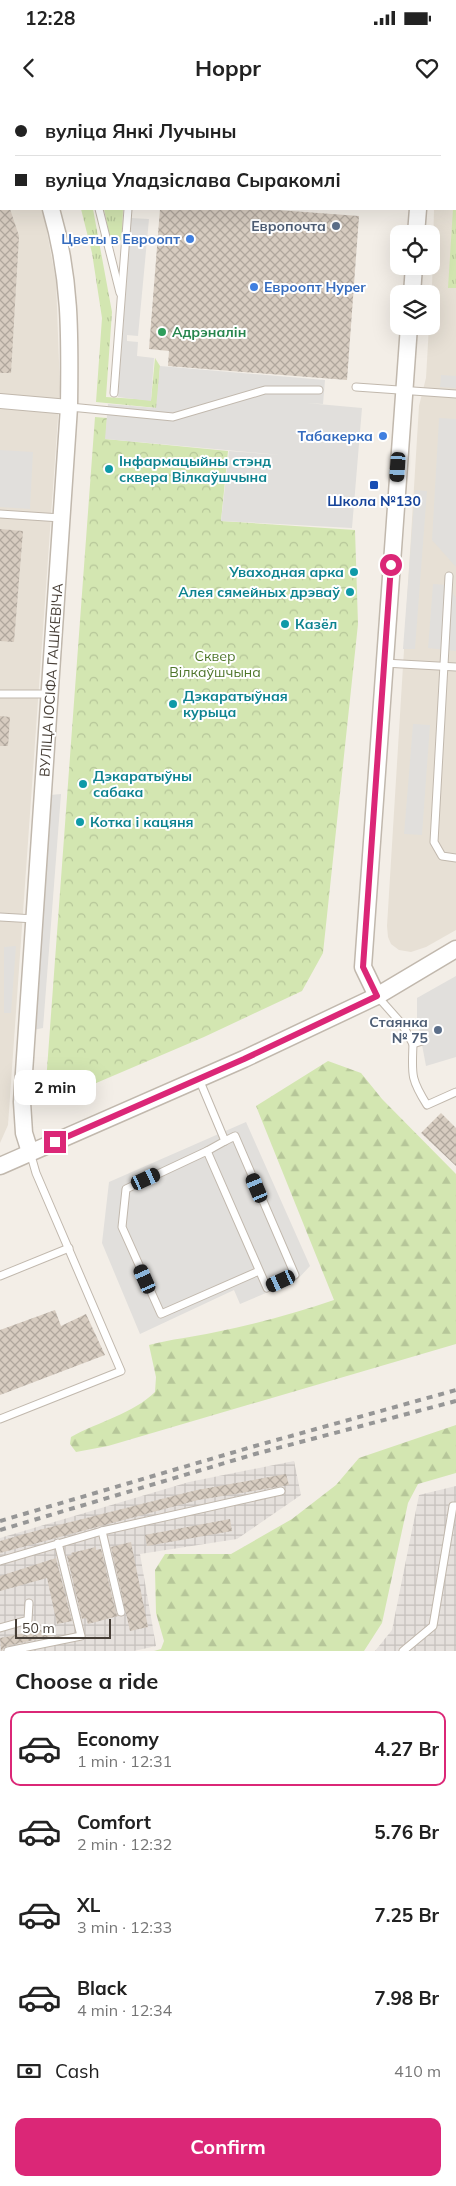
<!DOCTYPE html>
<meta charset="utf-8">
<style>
:root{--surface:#fff;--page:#f6f6f6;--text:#222;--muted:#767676;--line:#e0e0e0;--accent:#db2777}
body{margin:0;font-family:Mulish,sans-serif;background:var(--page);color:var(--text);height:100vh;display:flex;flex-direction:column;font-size:19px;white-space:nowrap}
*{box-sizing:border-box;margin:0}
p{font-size:16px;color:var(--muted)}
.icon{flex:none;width:28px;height:28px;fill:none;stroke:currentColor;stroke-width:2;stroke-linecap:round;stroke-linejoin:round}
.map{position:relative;height:1551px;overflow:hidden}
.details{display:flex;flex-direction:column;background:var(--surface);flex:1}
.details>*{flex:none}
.top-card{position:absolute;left:0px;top:0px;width:456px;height:110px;box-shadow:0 5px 20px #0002;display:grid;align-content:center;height:110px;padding:0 15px;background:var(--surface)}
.buttons{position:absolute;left:390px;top:125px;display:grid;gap:10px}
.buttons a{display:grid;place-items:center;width:50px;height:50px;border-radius:10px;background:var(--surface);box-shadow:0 5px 20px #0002;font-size:25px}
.scale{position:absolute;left:15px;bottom:12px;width:96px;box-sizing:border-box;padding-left:5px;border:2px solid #463e36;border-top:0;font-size:14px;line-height:18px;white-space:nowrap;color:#463e36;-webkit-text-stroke:4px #fff;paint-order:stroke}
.end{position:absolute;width:22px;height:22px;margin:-11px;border:6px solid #db2777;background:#fff;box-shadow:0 0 0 2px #fff}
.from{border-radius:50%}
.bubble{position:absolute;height:35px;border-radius:10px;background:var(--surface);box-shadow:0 5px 20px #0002;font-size:16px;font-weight:700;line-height:35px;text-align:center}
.car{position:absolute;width:15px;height:30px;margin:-15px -8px;border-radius:6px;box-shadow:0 0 4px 1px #0007;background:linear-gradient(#222 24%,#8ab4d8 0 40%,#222 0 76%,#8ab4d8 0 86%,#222 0)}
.top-card b{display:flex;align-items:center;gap:18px;height:48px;font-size:19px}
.top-card b+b{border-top:1px solid var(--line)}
.top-card i{width:12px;height:12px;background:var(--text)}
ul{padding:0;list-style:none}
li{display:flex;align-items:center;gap:15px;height:75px;margin:0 10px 8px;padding:0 5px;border:2px solid transparent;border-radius:10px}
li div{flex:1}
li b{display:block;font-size:19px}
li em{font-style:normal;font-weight:700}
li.on{border-color:var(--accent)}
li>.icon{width:45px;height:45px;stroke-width:1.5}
h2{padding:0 15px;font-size:22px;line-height:60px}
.pay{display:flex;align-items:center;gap:12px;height:55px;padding:0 15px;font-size:19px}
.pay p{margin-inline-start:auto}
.cta{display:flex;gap:10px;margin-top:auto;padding:10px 15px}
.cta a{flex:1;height:58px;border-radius:10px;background:var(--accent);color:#fff;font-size:20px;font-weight:700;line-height:58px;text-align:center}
.status{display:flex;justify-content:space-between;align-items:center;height:35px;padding:0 25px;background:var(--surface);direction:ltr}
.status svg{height:14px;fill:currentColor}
header{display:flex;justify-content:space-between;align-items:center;height:65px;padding:0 15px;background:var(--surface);font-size:22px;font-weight:700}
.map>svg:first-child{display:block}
</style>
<div class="status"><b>12:28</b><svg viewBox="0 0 49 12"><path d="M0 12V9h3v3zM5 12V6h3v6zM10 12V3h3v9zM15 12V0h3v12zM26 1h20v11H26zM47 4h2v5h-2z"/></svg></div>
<header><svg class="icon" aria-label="back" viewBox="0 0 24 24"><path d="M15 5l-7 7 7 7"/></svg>Hoppr<svg class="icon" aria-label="heart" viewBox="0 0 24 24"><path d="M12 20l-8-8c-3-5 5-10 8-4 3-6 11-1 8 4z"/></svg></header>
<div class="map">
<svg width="456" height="1551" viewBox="0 0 456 1551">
<defs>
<pattern id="industrial-grid" width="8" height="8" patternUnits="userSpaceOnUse" patternTransform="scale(1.25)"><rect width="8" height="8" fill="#e5e0dc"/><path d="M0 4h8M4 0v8" fill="none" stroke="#c6c1bd"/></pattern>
<pattern id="grass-tufts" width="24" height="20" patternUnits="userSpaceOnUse" patternTransform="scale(1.25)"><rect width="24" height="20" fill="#d3e6b1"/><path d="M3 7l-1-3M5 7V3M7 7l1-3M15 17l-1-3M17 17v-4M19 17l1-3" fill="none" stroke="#b6c699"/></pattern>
<pattern id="forest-firs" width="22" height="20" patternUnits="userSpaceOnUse" patternTransform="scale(1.25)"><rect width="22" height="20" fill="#d3e6b1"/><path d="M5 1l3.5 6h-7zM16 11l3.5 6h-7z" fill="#b6c699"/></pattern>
<pattern id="park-crowns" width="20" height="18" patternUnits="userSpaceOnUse" patternTransform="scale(1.25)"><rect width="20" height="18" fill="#d3e6b1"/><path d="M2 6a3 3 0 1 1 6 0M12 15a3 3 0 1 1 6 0" fill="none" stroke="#b6c699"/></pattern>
<pattern id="building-cross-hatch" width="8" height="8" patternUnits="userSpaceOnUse" patternTransform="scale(1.25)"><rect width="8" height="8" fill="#d7ccc0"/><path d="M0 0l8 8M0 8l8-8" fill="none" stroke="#b0a79d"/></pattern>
</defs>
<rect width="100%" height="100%" fill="#f3eee7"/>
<g fill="#e7e0d5">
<polygon points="442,0 456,0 456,830 426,847 411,852 399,850 391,844 388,837 387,826 419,306 426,278 429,226 431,226 434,109 455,109 455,1"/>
<polygon points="0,4 1,109 43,110 56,181 60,289 8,1025 0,1043"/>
</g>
<g fill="url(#industrial-grid)">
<polygon points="294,1361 301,1395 237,1439 140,1454 156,1546 134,1551 0,1551 0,1438 189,1382"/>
<polygon points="456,1386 456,1551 375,1551 392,1530 419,1395"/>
</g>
<g fill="url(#grass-tufts)">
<polygon points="456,70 456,188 448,188 453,109 455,109"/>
<polygon points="81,109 93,109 112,212 106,297 151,300 155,258 160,266 157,308 96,302 102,218 92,153"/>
<polygon points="104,109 123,109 122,137 119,143 114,143 110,139"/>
</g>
<g fill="url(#forest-firs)">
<path d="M328 961 361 973 382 999 456 1074V1244L108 1346 76 1352 70 1344 71 1337C98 1322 134 1313 155 1292L156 1277 149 1245C171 1239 194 1237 216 1232 256 1224 296 1213 334 1200L256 1006Z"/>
<polygon points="456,1325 456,1373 418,1384 408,1403 382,1523 364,1551 154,1551 161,1549 164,1541 156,1513 155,1470 165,1454 231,1454 292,1419 336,1385 359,1358"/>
</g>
<polygon fill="url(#park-crowns)" points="95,317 107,318 106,339 228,351 221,421 355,430 358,524 323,853 302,891 204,937 54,1001 48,999 45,996"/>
<g fill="#e1dfdc">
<polygon points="118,0 372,0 117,1"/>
<polygon points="131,118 149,119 138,236 127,235 127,241 138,242 137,256 154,258 151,301 118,297"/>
<polygon points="160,266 325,280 323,304 307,303 362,308 352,428 221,421 229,351 280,355 283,327 280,355 105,339 108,304 156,308"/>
<polygon points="441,275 456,276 456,288 440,287"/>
<polygon points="439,318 456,319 456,467 432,440"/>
<polygon points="0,350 33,352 30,409 0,407"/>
<polygon points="415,390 427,391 415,549 403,549"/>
<polygon points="433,484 447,485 456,498 456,551 428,548"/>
<polygon points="413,624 430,625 422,735 404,734"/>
<polygon points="61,694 43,928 33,930 50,695"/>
<polygon points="16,846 11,913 4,913 4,847"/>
<polygon points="456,876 456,957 426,966 417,918 417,898"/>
<polygon points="246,1022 310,1166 297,1180 240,1204 234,1190 140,1234 102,1143 109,1082"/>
</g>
<g fill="url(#building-cross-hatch)">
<polygon points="0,109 10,109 19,136 11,273 0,273"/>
<polygon points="160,109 264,109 359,116 347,280 168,266 169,251 149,249"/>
<polygon points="0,429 23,431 14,542 0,541"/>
<polygon points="0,616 10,617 8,646 0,646"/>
<polygon points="441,1013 456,1028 456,1066 421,1033"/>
<polygon points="55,1210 61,1226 86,1214 105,1255 0,1295 0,1230"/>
<polygon points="286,1374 289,1385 198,1400 0,1453 0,1441 39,1430 197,1390"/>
<polygon points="230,1419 232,1431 147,1446 145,1435"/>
<polygon points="131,1442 148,1527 130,1531 111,1447"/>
<polygon points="96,1447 96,1450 101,1449 116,1513 118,1516 88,1524 86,1518 82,1519 67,1456 72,1455 71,1453"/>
<polygon points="56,1458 72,1521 57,1524 47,1478 0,1491 0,1476"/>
<polygon points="51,1528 52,1536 7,1546 1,1551 0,1538"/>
</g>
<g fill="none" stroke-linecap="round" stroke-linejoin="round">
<defs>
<g id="service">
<polyline points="56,0 57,1"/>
<polyline points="33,1 36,0"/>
<polyline points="114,1 114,0"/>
<polyline points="0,17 1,16"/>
<polyline points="99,109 120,193"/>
<polyline points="356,287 456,294"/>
<polyline points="114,293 128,109"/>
<polyline points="70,307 173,317 265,290 319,290"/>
<polyline points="0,414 61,418"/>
<polyline points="449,476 434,742 442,756 456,758"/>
<polyline points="384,563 456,567"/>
<polyline points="0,594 50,594"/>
<polyline points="0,817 35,819"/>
<polyline points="378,897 402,924 413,944 422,941"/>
<path d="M413 944C412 974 410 978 427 1005L456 992"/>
<polyline points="199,979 225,1041 235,1036 295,1175 267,1188 207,1051 126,1089 122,1127 161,1214 259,1171"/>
<polyline points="207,1051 225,1041"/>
<polyline points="0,1176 69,1148"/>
<polyline points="0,1319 121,1271 36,1073 30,1052"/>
<polyline points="102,1431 121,1512"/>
<polyline points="0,1461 102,1431 281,1391"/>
<polyline points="0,1528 28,1520 29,1503"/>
<polyline points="8,1551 81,1536 58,1443"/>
<polyline points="403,1551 433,1526 453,1406 456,1406"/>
</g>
<polyline id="minor" points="0,301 69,307"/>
<g id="tertiary">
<polyline points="12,0 13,1"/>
<polyline points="425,1 425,0"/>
<polyline points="416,134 418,109"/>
<polyline points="412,194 414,166"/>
<polyline points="377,896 363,867 409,226"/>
<path d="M30 1052 24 1033 22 1002 69 307C70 236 71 178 51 109"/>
<polyline points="0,1066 244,959 377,896 456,849"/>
</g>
</defs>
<use href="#service" stroke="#c1b8ad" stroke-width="9"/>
<use href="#minor" stroke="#c1b8ad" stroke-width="16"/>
<use href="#tertiary" stroke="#c1b8ad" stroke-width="19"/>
<use href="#service" stroke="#fff" stroke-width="7"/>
<use href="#minor" stroke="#fff" stroke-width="14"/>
<use href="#tertiary" stroke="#fff" stroke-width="16"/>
<g stroke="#969696" stroke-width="4" stroke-dasharray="6 6" stroke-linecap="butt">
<polyline points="0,1421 255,1346 456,1290"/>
<polyline points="0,1430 255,1354 456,1301"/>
</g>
</g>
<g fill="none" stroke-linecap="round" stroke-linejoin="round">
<polyline stroke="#db2777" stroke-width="6" points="55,1042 244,959 377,896 363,867 391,465"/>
</g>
<g fill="#5c6f8a" stroke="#fff" stroke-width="2">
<circle cx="336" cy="126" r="5"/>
<circle cx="438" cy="930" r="5"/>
</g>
<g fill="#3f7fe0" stroke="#fff" stroke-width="2">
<circle cx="190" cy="139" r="5"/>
<circle cx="254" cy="187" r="5"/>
<circle cx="383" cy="336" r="5"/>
</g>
<circle fill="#2e9e5b" stroke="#fff" stroke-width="2" cx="162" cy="232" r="5"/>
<g fill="#0f9aa8" stroke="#fff" stroke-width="2">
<circle cx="109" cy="369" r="5"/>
<circle cx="354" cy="472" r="5"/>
<circle cx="350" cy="492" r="5"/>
<circle cx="285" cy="524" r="5"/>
<circle cx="173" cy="604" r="5"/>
<circle cx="83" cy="684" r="5"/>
<circle cx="80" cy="722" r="5"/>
</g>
<rect fill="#1a4fb4" stroke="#fff" stroke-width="2" x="369" y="380" width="10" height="10" rx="2.5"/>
<g text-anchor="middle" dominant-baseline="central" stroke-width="4" stroke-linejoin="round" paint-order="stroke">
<g font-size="14" font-weight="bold" fill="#4e5e75" stroke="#fff" text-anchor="end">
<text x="326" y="126">Европочта</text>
<text x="428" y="922">Стаянка<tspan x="428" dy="16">№ 75</tspan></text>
</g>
<g font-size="14" font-weight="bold" fill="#366cbe" stroke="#fff" text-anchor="end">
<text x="180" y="139">Цветы в Евроопт</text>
<text x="264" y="187" text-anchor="start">Евроопт Hyper</text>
<text x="373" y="336">Табакерка</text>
</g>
<g font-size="14" font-weight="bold" fill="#27864d" stroke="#fff" text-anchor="start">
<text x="172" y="232">Адрэналін</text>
</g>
<g font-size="14" font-weight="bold" fill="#0d838f" stroke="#fff" text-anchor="start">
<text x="119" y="361">Інфармацыйны стэнд<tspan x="119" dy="16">сквера Вілкаўшчына</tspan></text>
<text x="344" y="472" text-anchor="end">Уваходная арка</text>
<text x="340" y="492" text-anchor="end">Алея сямейных дрэваў</text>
<text x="295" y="524">Казёл</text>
<text x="183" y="596">Дэкаратыўная<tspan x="183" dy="16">курыца</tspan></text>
<text x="93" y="676">Дэкаратыўны<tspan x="93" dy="16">сабака</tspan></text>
<text x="90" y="722">Котка і кацяня</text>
</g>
<g font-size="14" font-weight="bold" fill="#164399" stroke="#fff">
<text x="374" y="401">Школа №130</text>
</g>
<g font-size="14" fill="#4f762b" stroke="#fff">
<text x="215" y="556">Сквер<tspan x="215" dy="16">Вілкаўшчына</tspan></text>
</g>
<g font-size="14" fill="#463e36" stroke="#fff">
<text transform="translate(51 580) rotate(-86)">ВУЛІЦА ІОСІФА ГАШКЕВІЧА</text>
</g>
</g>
</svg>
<div class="buttons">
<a><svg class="icon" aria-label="locate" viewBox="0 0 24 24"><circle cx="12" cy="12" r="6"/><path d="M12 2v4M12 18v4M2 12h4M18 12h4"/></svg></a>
<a><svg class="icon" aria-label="layers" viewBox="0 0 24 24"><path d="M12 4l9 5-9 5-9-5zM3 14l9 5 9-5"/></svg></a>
</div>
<div class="scale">50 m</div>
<i class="end from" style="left:391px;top:465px"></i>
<i class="end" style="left:55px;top:1042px"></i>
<div class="bubble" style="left:14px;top:970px;width:82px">2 min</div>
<i class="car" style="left:398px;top:367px;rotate:184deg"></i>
<i class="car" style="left:146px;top:1079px;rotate:65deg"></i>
<i class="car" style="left:257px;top:1088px;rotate:337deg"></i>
<i class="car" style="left:145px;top:1179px;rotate:336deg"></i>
<i class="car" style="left:281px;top:1181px;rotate:245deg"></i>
<div class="top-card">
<b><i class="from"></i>вуліца Янкі Лучыны</b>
<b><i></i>вуліца Уладзіслава Сыракомлі</b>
</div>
</div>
<section class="details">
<h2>Choose a ride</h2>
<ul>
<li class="on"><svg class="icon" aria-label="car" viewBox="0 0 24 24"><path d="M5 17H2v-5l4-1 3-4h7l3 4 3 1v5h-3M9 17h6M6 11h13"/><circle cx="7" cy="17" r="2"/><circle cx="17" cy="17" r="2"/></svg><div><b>Economy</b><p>1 min · 12:31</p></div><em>4.27 Br</em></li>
<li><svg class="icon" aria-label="car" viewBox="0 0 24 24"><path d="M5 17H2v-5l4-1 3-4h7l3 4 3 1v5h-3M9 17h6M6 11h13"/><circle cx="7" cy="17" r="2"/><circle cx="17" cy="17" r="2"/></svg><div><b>Comfort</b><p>2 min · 12:32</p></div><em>5.76 Br</em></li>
<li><svg class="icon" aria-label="car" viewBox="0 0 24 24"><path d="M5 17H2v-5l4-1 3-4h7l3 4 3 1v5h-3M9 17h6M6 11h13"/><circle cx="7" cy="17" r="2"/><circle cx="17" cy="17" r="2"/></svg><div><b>XL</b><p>3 min · 12:33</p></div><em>7.25 Br</em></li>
<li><svg class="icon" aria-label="car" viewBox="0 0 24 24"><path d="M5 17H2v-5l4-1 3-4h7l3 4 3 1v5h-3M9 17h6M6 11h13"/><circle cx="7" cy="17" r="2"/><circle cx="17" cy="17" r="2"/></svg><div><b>Black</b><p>4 min · 12:34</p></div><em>7.98 Br</em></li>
</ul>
<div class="pay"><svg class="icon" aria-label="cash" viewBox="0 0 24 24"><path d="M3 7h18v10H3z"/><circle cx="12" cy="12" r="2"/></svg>Cash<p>410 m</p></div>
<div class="cta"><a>Confirm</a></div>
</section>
